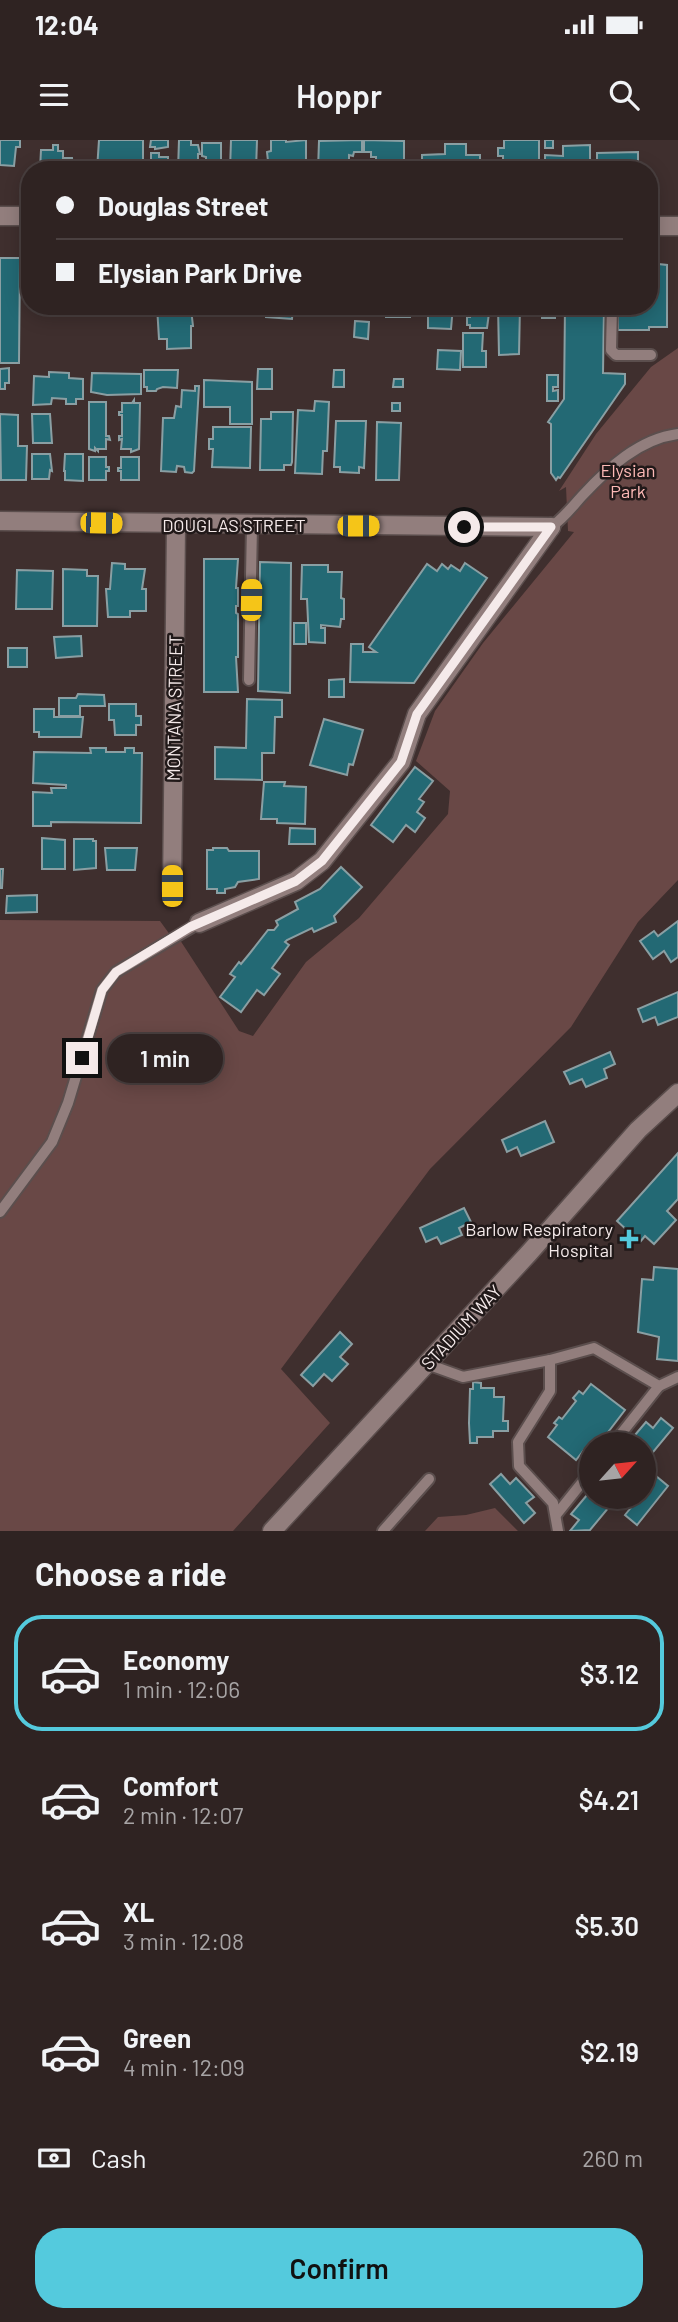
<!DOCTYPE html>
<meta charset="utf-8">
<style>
:root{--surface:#2f2322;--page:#3b2f2f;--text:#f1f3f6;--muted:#a7a4a5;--line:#4a4040;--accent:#54cadd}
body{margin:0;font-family:Barlow,sans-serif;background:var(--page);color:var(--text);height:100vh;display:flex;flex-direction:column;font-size:26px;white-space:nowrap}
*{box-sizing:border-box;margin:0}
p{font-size:23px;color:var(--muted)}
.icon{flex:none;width:38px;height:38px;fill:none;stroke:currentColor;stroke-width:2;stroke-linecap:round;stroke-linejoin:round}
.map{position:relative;height:1391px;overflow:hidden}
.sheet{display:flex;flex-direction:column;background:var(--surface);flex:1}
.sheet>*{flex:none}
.guide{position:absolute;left:21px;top:21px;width:637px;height:154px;border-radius:28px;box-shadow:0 4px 18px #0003,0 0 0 2px var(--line);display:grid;align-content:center;height:154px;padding:0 35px;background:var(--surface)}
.needle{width:46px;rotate:63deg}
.controls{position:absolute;left:579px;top:1292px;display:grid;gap:14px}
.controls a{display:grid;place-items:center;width:77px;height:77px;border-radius:50%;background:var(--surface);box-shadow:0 4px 18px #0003,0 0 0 2px var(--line);font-size:35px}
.end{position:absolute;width:32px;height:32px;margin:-16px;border:9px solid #f5eaea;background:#111;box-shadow:0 0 0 4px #111}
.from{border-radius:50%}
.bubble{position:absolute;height:49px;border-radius:24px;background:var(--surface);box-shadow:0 4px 18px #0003,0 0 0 2px var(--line);font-size:23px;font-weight:600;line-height:49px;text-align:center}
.car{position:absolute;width:21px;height:42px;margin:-21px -10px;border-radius:9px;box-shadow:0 0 5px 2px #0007;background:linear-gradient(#f5c518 24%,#345 0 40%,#f5c518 0 76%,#345 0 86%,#f5c518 0)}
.guide b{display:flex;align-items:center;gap:24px;height:66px;font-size:26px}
.guide b+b{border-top:2px solid var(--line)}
.guide i{width:18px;height:18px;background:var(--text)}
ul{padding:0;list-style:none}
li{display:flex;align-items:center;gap:21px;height:116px;margin:0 14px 10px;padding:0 21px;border:4px solid transparent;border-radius:28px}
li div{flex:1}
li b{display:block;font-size:26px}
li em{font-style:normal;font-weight:600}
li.on{border-color:var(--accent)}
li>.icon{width:63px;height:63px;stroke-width:1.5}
h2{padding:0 35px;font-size:32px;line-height:84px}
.pay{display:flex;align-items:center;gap:18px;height:77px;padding:0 35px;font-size:26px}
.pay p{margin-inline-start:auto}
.cta{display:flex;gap:14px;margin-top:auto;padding:14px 35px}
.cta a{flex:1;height:80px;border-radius:28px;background:var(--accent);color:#111;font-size:28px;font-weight:600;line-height:80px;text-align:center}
.status{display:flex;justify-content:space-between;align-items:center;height:49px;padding:0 35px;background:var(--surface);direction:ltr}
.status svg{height:19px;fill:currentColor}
header{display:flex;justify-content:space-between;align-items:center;height:91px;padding:0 35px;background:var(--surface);font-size:32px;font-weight:600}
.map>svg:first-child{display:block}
</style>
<div class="status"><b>12:04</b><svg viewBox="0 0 49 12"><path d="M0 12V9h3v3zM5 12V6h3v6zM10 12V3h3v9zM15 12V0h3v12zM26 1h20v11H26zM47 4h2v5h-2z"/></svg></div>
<header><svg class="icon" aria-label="menu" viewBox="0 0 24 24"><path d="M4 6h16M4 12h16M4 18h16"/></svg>Hoppr<svg class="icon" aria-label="search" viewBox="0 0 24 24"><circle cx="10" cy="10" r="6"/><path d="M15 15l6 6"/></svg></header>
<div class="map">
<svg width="678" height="1391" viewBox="0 0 678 1391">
<rect width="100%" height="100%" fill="#3f2f2e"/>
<g fill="#694846">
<polygon points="678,208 678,740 638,782 571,887 430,1029 281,1229 330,1283 233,1391 0,1391 0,780 160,781 176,803 180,800 239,891 253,896 306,822 359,778 448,674 450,651 416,621 435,571 483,503 574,392 568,391 566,347 559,351 596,294 651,227"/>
<polygon points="495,1368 518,1391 425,1391 438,1377 466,1375"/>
</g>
<g fill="#236974" stroke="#8a9fa3" stroke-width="2">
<polygon points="0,0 20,0 20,7 16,7 14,26 0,25"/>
<polygon points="99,0 143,0 143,27 134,27 134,30 97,30"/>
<polygon points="151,0 168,0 168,7 155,9 155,7 150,7"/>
<polygon points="179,0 191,0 191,5 198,5 200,14 198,14 198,30 178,30"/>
<polygon points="231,0 257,0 256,30 230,30"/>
<polygon points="271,0 286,0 286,2 306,0 306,30 269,30 267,12 271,11"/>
<polygon points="362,0 362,12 354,12 353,16 349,15 349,30 318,30 319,1"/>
<polygon points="364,0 404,1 404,30 376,30 376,17 371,17 371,12 364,12"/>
<polygon points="504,0 539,0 539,25 542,25 542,30 503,30 503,16 498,16 498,8 504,8"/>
<rect x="545" y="0" width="8" height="8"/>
<polygon points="202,3 221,3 221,30 202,30 202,26 206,26 206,17 202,16"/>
<polygon points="445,4 466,4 466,15 480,15 480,30 422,30 422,15 445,14"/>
<polygon points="53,5 58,5 58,11 63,11 63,18 72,18 73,30 40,30 41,10 53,10"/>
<polygon points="590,5 590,30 545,30 545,15 563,16 563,6"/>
<polygon points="638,12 638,30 594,30 594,25 597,25 597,13"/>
<polygon points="151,13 159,13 159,17 168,17 168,30 151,30"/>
<polygon points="0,118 20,118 19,223 0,223"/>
<polygon points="649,123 667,125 667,187 649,187 649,190 618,190 618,166 649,166"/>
<rect x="52" y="166" width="27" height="7"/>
<rect x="105" y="166" width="34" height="6"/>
<polygon points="157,166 193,166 191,169 193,186 191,186 191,208 167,209 167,199 159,199"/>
<rect x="203" y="166" width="24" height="6"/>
<rect x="228" y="166" width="25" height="6"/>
<polygon points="258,166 293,166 292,179 266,177 266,173 258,173"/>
<rect x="300" y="166" width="13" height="5"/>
<polygon points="374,166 410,166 410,177 386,177 386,171 376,171"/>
<polygon points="421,166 453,166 451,189 428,188 428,174 421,174"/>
<polygon points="462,166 490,166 487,188 470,188 470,185 467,185 467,177 470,177 470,174 462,174"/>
<polygon points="498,166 520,166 519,214 499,215"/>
<polygon points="525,166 555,166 555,178 542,178 542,169 525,169"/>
<polygon points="565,166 604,166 603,233 625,234 625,244 560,338 558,337 556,340 551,333 551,284 548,282 564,259"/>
<polygon points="355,181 369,182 368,199 354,197"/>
<polygon points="463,193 483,193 482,211 486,211 486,227 463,227"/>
<polygon points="438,210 461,211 460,230 437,229"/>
<polygon points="9,228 9,243 5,243 5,249 0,249 0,229"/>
<polygon points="258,229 272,229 272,249 257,249"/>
<polygon points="144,230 178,230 177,248 163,247 157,249 156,251 147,251 147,247 144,247"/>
<polygon points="334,230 344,230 344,247 333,247"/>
<polygon points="49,232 69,233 69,238 83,239 83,259 76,259 76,264 66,264 66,259 52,258 51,264 33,265 34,236 49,237"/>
<polygon points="92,233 141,234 141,254 107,255 91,252"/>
<polygon points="547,235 558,235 558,247 553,247 553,251 558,250 558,261 547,261"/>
<polygon points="394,239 403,239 403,247 393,247"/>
<polygon points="204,240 252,242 252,284 230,284 230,267 204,267"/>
<polygon points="195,246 199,246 194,331 192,333 185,332 184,327 177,326 176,332 161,331 163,278 174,278 176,266 181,267 182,250 195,251"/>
<polygon points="134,260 134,263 140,263 139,309 131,312 131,309 121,309 122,299 119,300 119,296 122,296 122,275 119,275 119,272 122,272 122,263 132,263"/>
<polygon points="315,261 329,262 327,311 323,311 322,334 295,333 298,270 314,271"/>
<polygon points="89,262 106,262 106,296 109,296 110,300 106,299 106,309 98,309 98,311 95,308 95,311 89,309"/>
<rect x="392" y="263" width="8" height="8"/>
<polygon points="271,272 293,272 292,322 291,325 284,325 284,330 260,330 261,279 271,279"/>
<polygon points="0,274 18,275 18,306 27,306 26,340 1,340"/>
<polygon points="32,274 50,274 52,303 33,303"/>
<polygon points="336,281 366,281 364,328 359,327 359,333 340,332 340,327 334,327"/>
<polygon points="377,282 401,283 399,340 376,340"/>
<polygon points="213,287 251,287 250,328 212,327 213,309 209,309 209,299 213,299"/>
<polygon points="32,314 50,314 52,331 50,330 49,339 32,339"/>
<polygon points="65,314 83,314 83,341 65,340 65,331 64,331"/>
<polygon points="89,317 106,317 106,327 109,327 109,331 106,331 106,340 89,340"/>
<polygon points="121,317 139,317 139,340 121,340 121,331 118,331 118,328 121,328"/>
<polygon points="204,419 238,419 236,448 238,448 238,466 236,466 236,473 238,474 238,517 236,517 238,552 204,552"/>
<polygon points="260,422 291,423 290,553 258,551"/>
<polygon points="112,423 125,424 125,429 145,429 142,449 146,449 146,471 130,471 130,477 108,477 106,449 110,449"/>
<polygon points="465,423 487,438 414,543 350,542 351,504 363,504 363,512 376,512 369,507 427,424 437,431 442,424 448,429 451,425 460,431"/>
<polygon points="302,425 328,425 328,432 342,432 341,458 344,459 344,479 341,479 340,487 321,485 321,488 325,488 325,503 309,502 307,459 301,459"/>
<polygon points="63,429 87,430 87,436 98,436 97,486 63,486"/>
<polygon points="17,430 53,431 52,469 16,469"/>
<rect x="294" y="483" width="12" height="21"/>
<polygon points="81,496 82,516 56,518 54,497"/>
<rect x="8" y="508" width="19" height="19"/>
<polygon points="344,539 344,557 329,557 329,540"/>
<polygon points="78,554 104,555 105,566 80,566 80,576 59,576 59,558 76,558"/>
<polygon points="247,559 282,560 282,577 275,577 274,613 262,613 262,640 215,639 215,607 246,608"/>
<polygon points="109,564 136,564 136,576 141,576 141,585 136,585 136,595 115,595 114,580 109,580"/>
<polygon points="34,569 54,569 54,577 83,577 81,597 39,597 39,592 34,592"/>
<polygon points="324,579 363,590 353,625 349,624 347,635 310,625"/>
<polygon points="90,608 106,608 106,612 125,612 125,608 134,608 134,613 142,613 141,683 51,682 51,686 33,686 33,652 52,653 51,648 66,648 66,645 33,643 34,612 91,613"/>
<polygon points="415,627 433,641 419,659 424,662 417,672 425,678 415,692 406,685 393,702 371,685"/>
<polygon points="264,642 285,642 284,646 306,647 305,684 277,683 277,679 261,679"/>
<polygon points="290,688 315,689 315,704 289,704"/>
<polygon points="42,698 65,700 65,729 42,729"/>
<polygon points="74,699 93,699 93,701 96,701 96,728 74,730"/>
<polygon points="105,708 137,708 135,730 107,730"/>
<polygon points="213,708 227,708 229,711 259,711 259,739 238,742 235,747 225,749 225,753 217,753 217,749 207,749 207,710 213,710"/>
<polygon points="341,727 362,747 334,776 336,782 314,792 312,788 287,800 285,802 289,805 272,828 280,834 264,855 257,850 241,872 220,857 235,837 230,834 239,822 241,824 250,813 268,790 274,790 278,785 276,781 298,769 295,762 320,749"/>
<polygon points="0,729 3,729 2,748 0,748"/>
<polygon points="37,755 37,772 6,773 7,756"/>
<polygon points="678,781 678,817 671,822 664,811 653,819 640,801 654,791 658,796"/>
<polygon points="678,852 678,877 658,885 655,877 643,882 638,869"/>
<polygon points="610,912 615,924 604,929 607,938 586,947 582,939 570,944 564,932"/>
<polygon points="545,981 554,1002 521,1016 517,1007 507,1012 502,1000"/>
<polygon points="678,1013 678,1059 667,1071 676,1080 654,1104 645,1096 640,1102 617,1081"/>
<polygon points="464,1068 471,1082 459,1088 462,1095 441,1104 437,1097 426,1102 420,1088"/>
<polygon points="654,1127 678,1129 678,1221 657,1219 659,1197 638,1192 642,1139 653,1140"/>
<polygon points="340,1192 352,1204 340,1217 348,1224 332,1241 324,1234 313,1246 301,1235"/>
<polygon points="473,1242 481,1243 481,1248 494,1248 494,1257 504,1257 503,1281 508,1281 508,1291 493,1291 493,1297 477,1297 477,1303 470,1303 469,1283 470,1249 473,1249"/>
<polygon points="591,1244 625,1270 599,1304 592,1304 590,1315 584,1310 576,1320 548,1297 557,1285 554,1283 559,1277 562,1279 576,1261 573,1258 579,1251 583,1254"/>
<polygon points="661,1278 673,1288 644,1323 644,1304 629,1302 646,1282 653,1288"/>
<polygon points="501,1334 510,1344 516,1338 534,1357 526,1363 535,1373 524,1383 490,1344"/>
<polygon points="656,1336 668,1346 637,1385 625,1375 633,1365 626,1360 629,1356 644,1356 644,1341 649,1345"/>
<polygon points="587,1355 594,1361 598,1356 609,1356 614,1361 590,1390 570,1391 579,1380 571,1374"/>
</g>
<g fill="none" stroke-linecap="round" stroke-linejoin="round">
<defs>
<g id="lane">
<polyline points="612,166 611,210 616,215 651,215"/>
<path d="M551 387C563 379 572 367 582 356 608 328 639 299 678 294"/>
<polyline points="249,540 252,385"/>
<polyline points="0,1072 52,1002 68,963 102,850 116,832 199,783"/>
<polyline points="427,1224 463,1237 550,1220"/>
<polyline points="613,1304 659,1246"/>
<polyline points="556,1375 592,1330"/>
<polyline points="383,1391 429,1339"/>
<polyline points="558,1391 553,1363 519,1326 518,1302 550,1251 550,1220 594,1208 659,1246 678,1237"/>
</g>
<g id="street">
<polyline points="0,76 30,76"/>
<polyline points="649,86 678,86"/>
<polyline points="0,381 551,387"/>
<polyline points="172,751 176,385"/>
<polyline points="199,783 296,741 322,721 401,622 417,574 551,387"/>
</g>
<polyline id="secondary" points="272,1391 529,1113 638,990 678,953"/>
</defs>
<use href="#lane" stroke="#5b4e4d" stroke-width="14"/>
<use href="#street" stroke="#5b4e4d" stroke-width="21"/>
<use href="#secondary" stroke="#5b4e4d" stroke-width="21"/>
<use href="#lane" stroke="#927e7d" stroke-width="10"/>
<use href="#street" stroke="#927e7d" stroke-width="18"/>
<use href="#secondary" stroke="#927e7d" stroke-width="18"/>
</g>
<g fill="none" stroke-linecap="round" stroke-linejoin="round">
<polyline stroke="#f5eaea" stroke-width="9" points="82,918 102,850 116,832 190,787 296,741 322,721 401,622 417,574 551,387 464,387"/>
</g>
<path fill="#54cadd" stroke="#211919" stroke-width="2.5" d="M625.5 1088.5h7v7h7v7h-7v7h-7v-7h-7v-7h7z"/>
<g text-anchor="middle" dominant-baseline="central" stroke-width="5" stroke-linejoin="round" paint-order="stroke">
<g font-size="18" fill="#fdb9b6" stroke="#211919">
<text x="628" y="330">Elysian<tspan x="628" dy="21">Park</tspan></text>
</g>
<g font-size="18" fill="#f5eaea" stroke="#211919">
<text x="234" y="385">DOUGLAS STREET</text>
<text transform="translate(174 568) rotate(-89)">MONTANA STREET</text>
<text transform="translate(461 1187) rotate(-47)">STADIUM WAY</text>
</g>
<g font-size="18" fill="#f5eaea" stroke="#211919" text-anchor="end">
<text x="613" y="1089">Barlow Respiratory<tspan x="613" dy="21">Hospital</tspan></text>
</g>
</g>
</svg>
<div class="controls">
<a><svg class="needle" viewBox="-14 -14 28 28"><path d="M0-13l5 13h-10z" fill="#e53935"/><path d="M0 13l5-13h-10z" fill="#a7a4a5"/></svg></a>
</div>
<i class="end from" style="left:464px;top:387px"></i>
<i class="end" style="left:82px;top:918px"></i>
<div class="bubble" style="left:107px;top:894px;width:116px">1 min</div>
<i class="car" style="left:101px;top:383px;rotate:91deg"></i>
<i class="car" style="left:358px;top:386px;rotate:90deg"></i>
<i class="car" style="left:251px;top:460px;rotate:1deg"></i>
<i class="car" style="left:172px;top:746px;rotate:0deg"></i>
<div class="guide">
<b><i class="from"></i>Douglas Street</b>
<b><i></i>Elysian Park Drive</b>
</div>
</div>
<section class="sheet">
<h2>Choose a ride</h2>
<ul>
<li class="on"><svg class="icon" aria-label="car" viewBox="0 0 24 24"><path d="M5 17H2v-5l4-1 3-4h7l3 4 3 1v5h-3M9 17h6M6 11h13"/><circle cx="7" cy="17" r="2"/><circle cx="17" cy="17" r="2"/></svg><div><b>Economy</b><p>1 min · 12:06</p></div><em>$3.12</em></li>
<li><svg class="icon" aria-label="car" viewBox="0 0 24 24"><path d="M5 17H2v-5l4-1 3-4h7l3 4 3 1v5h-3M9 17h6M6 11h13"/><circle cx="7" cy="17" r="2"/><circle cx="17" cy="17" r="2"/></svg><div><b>Comfort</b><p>2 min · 12:07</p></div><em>$4.21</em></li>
<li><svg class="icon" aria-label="car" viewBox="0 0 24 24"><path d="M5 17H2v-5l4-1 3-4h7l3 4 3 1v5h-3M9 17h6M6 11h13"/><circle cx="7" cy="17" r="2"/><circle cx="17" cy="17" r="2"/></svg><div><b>XL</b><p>3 min · 12:08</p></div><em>$5.30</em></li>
<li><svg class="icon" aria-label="car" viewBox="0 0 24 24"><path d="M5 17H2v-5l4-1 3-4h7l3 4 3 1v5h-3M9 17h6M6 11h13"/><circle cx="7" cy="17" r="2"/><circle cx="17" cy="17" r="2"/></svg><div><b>Green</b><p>4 min · 12:09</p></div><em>$2.19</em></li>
</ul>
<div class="pay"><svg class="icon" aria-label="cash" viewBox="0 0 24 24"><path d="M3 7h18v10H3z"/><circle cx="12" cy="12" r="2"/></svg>Cash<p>260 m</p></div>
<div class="cta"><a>Confirm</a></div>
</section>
